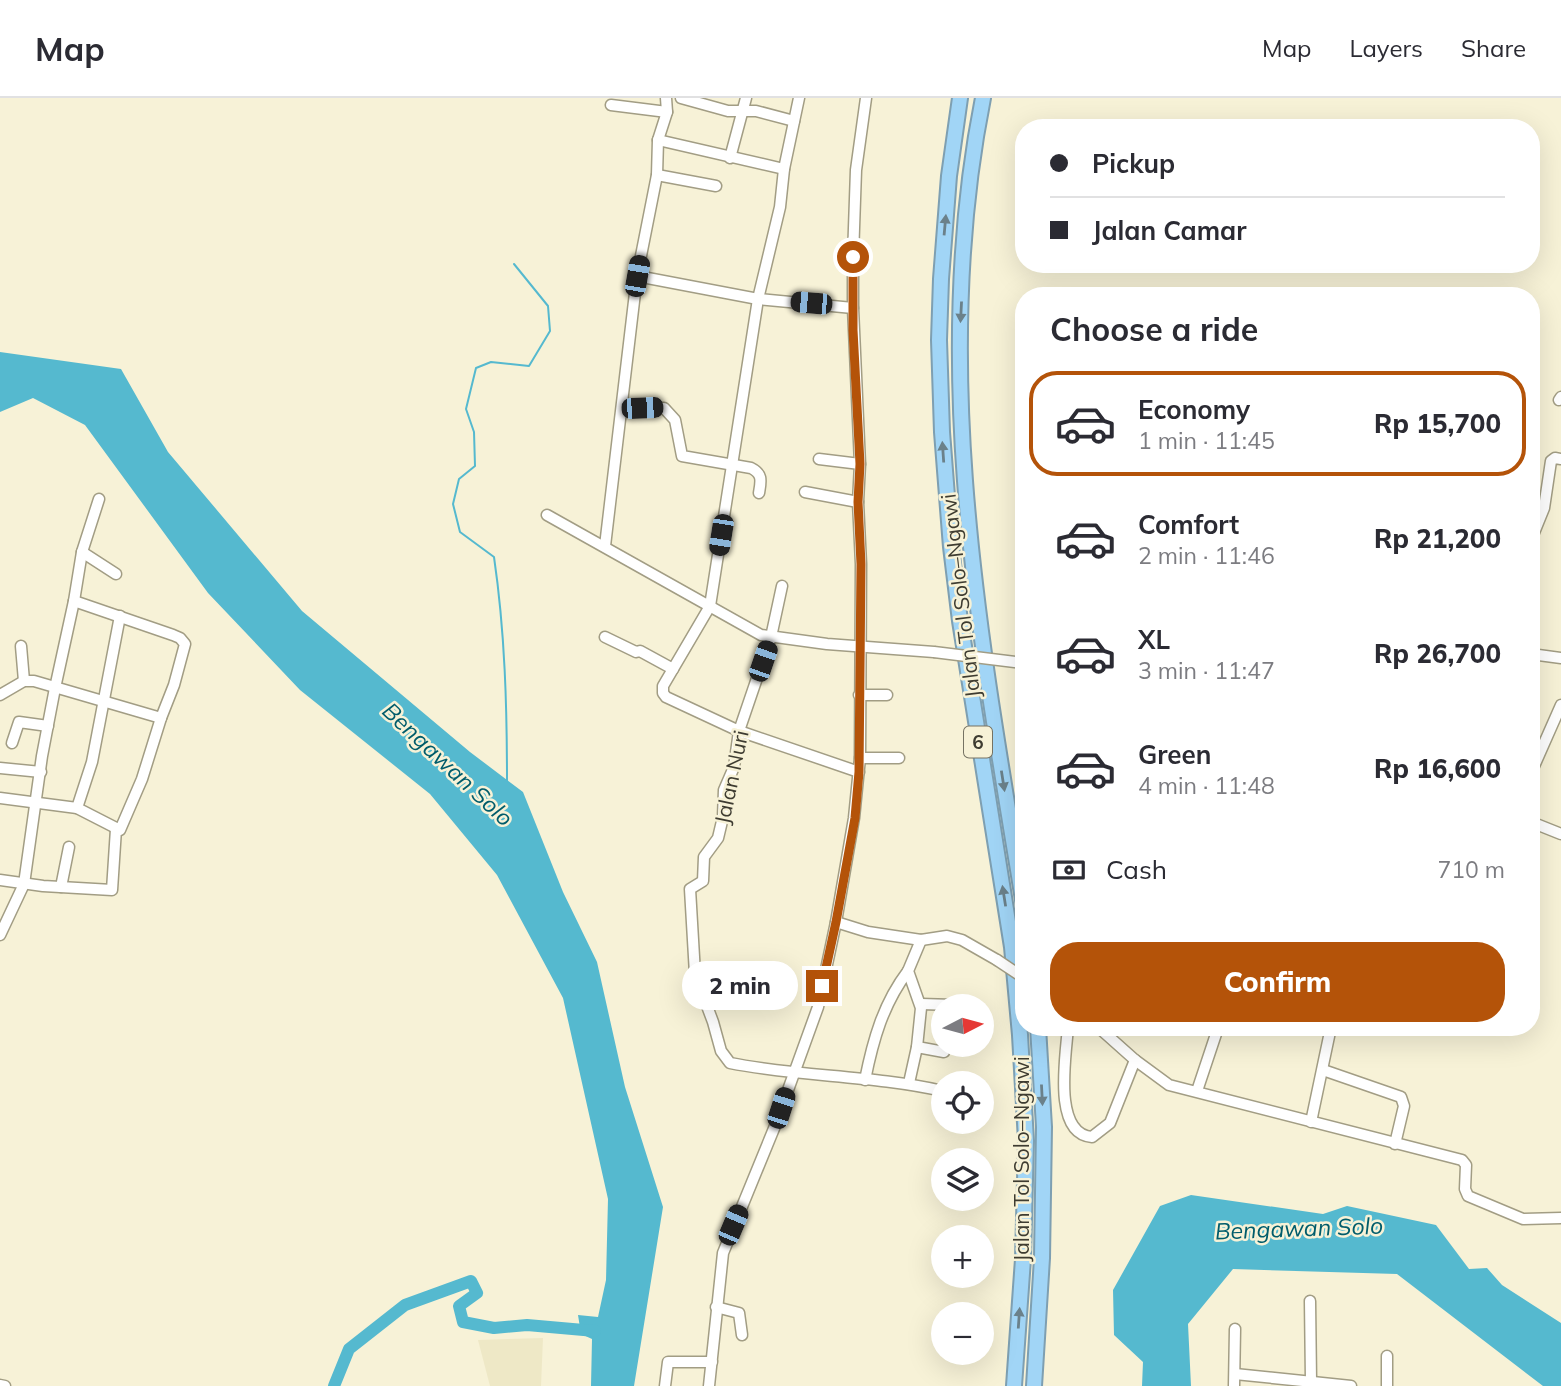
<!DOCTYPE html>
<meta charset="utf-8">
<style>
:root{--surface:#fff;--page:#f2f2f3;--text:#2b2b33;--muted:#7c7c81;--line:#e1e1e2;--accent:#b45309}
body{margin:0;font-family:Mulish,sans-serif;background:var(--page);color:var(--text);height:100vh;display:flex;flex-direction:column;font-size:26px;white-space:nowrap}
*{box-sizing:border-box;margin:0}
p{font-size:23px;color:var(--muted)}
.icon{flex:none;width:38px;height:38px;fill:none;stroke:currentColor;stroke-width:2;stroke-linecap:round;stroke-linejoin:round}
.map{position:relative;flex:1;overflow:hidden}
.panel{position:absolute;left:1015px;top:189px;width:525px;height:749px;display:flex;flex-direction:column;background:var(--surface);border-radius:28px;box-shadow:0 7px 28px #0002}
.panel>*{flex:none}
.hud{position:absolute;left:1015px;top:21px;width:525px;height:154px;border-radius:28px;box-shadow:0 7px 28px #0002;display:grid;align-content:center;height:154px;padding:0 35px;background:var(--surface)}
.needle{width:46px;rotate:84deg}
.buttons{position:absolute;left:931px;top:896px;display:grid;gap:14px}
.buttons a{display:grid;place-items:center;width:63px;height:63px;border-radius:50%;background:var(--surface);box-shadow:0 7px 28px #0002;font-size:35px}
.end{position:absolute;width:32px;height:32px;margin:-16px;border:9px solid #b45309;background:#fff;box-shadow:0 0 0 4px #fff}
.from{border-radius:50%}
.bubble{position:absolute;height:49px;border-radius:24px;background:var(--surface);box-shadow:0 7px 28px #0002;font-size:23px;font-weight:800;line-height:49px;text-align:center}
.car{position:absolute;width:21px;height:42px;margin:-21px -10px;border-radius:9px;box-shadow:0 0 5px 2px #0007;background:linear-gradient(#222 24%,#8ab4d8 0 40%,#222 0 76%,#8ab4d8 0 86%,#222 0)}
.hud b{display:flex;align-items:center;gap:24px;height:66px;font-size:26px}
.hud b+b{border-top:2px solid var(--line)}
.hud i{width:18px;height:18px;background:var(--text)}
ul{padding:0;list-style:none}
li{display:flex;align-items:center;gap:21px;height:105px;margin:0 14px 10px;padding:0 21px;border:4px solid transparent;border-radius:28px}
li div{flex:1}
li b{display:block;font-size:26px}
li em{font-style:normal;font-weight:800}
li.active{border-color:var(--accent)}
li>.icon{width:63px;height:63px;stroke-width:1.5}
h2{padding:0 35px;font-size:32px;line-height:84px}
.pay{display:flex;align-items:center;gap:18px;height:77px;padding:0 35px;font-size:26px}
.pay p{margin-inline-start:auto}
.primary-button{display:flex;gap:14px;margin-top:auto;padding:14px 35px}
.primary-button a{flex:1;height:80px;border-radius:28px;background:var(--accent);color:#fff;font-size:28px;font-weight:800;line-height:80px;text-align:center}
header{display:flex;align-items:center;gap:42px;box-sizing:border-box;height:98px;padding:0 35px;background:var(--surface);border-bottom:2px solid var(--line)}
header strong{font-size:33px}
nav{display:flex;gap:38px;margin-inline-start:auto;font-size:24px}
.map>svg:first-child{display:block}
</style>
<header>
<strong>Map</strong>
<nav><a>Map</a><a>Layers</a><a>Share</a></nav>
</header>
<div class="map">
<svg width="1561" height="1288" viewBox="0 0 1561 1288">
<rect width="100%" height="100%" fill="#f7f2d7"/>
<polygon fill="#eee8c6" points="543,1240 541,1288 490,1288 478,1242"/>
<g fill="#55b9cf">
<polygon points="0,254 121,271 168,354 302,513 470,654 523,694 563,794 597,864 625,989 663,1109 634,1288 591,1288 592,1241 581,1236 578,1217 598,1219 606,1182 608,1101 563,900 497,777 430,696 300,592 208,495 85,327 33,300 0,314"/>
<polygon points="1191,1097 1323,1116 1347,1108 1436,1127 1469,1171 1487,1170 1502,1187 1561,1225 1561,1288 1543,1288 1397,1176 1233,1171 1188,1226 1191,1288 1142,1288 1143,1264 1114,1237 1113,1192 1160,1108"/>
</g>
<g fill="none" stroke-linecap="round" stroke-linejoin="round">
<path stroke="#55b9cf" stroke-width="2" d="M507 684C507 609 505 534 494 459L460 434 453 406 459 381 475 368 474 334 466 311 476 270 491 264 529 268 550 233 548 208 514 166"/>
<polyline stroke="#55b9cf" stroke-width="12" points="334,1288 349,1251 405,1207 471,1183 477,1195 459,1208 463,1224 494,1230 527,1227 595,1233"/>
<defs>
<g id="minor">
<polyline points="681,0 728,13 756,13 794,23"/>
<polyline points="799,0 784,71 780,109 758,201 710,508 663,588 663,595 666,599 739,633 859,674"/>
<polyline points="611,7 667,14"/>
<polyline points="658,42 784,71"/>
<polyline points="730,60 746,0"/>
<polyline points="657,77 716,88"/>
<polyline points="637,178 758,201 853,210"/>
<polyline points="1559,302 1561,299"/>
<path d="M623 311 664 310 675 322 682 358 751 370C763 376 761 383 759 395"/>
<polyline points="819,361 860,366"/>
<polyline points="805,394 858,404"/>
<polyline points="547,417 761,537 827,546 934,554"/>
<polyline points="1531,442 1544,410 1551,363 1555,360 1561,361"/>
<polyline points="605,448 637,178 657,77 658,42 667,14 666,0"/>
<polyline points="82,454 116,476"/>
<path d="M782 488 771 539 739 633 734 669 724 692 723 719 718 740 704 759 703 783 690 791 695 876 713 924 721 953 730 965C800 979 873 977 943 993"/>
<polyline points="605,539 636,554 640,553 673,571"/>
<polyline points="21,548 24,583"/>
<polyline points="1531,556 1561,560"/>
<polyline points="0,597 24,583 34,583 161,620"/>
<polyline points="859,597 887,597"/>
<polyline points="12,645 19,624 48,628"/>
<polyline points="860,660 899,660"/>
<polyline points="0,670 41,674"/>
<polyline points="1531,675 1561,607"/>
<polyline points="0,700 77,710 120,732 142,681 161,620 174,587 185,546 180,540 173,537 74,503"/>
<polyline points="77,710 92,664 120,518"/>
<polyline points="1531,724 1561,736"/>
<polyline points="0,782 43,788 112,792 116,731"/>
<polyline points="61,789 69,749"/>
<polyline points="836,824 868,834 921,842 947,838 962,842 997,862"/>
<polyline points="0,837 24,786 42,658 55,590 74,503 82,454 99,401"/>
<polyline points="921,906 954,907"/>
<path d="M1068 929C1066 957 1052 1036 1092 1039L1110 1025 1135 962"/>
<polyline points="1098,929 1135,962 1169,987 1462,1062 1466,1067 1465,1091 1468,1098 1523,1121 1561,1120"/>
<polyline points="917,949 944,954"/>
<polyline points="1323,972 1401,999 1404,1008 1395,1046"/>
<path d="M865 982C873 942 883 906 908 873"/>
<polyline points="909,985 917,949 921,910 908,873 921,842"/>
<polyline points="1197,993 1216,936"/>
<polyline points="1311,1024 1331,929"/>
<polyline points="1310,1203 1311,1283"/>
<polyline points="716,1209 739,1215 742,1237"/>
<polyline points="1235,1276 1351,1288"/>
<polyline points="0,1287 5,1288"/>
<polyline points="665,1288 668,1264 712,1264"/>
<polyline points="709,1288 723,1155 775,1028 818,909 836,824 854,720 860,660 861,466 858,404 860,366 853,210 853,159 856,72 866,0"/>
<polyline points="1234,1288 1235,1231"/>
<polyline points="1387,1288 1387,1258"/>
</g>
<g id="highway">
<polyline points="960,0 949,78 941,181 939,242 942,334 951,449 960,523 1012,849 1020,937 1026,1043 1023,1161 1014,1288"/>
<path d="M983 0C929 269 980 541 1024 808"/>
<polyline points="1034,1288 1042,1160 1044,1029 1038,929"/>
</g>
</defs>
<use href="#minor" stroke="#a29d84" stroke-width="13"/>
<use href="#highway" stroke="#7e9fb1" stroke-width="18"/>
<use href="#minor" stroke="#fff" stroke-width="10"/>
<use href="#highway" stroke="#a1d5f6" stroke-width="14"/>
<defs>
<g id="minor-bridge">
<polyline points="934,554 1023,565"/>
<polyline points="997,862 1024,880"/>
</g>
</defs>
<use href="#minor-bridge" stroke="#a29d84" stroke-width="13" stroke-linecap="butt"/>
<use href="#minor-bridge" stroke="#fff" stroke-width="10"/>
</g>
<defs><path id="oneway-solid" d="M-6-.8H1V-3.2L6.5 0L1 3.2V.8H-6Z" transform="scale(1.75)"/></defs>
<g fill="#6b818a">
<use href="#oneway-solid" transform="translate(945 127) rotate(-85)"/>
<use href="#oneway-solid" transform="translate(961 214) rotate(93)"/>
<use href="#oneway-solid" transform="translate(943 354) rotate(-94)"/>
<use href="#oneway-solid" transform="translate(1003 683) rotate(81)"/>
<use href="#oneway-solid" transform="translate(1004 798) rotate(-99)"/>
<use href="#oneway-solid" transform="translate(1042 997) rotate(87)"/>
<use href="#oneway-solid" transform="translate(1019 1220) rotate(-86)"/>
</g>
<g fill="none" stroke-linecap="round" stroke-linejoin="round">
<polyline stroke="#b45309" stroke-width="9" points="822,888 836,824 855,720 859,674 861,466 858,404 860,366 853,232 853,159"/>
</g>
<g text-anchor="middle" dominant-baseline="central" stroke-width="5" stroke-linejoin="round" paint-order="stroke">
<rect fill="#f7f2d7" stroke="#767363" stroke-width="2" x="964" y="628.5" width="28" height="31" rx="5"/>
<g font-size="19" font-weight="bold" fill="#3e3c31">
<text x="978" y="644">6</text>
</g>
<g font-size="21" fill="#3e3c31" stroke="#f7f2d7">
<text transform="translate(960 498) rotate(-97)">Jalan Tol Solo–Ngawi</text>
<text transform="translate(731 679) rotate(-78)">Jalan Nuri</text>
<text transform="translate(1021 1061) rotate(-90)">Jalan Tol Solo–Ngawi</text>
</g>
<g font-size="23" font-style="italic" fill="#005c6b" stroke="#f7f2d7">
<text transform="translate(448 666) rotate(43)">Bengawan Solo</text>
<text transform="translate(1299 1130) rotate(-2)">Bengawan Solo</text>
</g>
</g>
</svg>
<div class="buttons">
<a><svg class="needle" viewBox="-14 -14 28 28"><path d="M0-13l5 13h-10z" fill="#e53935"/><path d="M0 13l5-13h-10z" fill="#7c7c81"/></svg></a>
<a><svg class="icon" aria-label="locate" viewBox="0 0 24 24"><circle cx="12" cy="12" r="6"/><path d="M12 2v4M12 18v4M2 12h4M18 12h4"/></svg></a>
<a><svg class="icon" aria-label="layers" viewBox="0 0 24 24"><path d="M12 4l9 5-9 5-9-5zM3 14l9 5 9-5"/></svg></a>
<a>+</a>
<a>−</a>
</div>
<i class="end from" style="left:853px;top:159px"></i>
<i class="end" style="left:822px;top:888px"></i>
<div class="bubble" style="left:682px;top:863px;width:116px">2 min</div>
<i class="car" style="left:637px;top:178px;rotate:10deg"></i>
<i class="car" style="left:811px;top:205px;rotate:275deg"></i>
<i class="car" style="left:642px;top:310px;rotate:88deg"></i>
<i class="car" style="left:721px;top:437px;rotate:189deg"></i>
<i class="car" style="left:763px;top:563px;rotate:19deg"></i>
<i class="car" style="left:781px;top:1010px;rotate:18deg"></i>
<i class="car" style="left:733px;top:1127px;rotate:23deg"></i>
<div class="hud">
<b><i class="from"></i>Pickup</b>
<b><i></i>Jalan Camar</b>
</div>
<section class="panel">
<h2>Choose a ride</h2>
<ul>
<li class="active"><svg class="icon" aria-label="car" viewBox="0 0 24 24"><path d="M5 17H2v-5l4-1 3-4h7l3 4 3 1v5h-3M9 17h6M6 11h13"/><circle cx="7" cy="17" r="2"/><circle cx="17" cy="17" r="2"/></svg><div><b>Economy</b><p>1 min · 11:45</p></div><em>Rp 15,700</em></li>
<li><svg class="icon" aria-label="car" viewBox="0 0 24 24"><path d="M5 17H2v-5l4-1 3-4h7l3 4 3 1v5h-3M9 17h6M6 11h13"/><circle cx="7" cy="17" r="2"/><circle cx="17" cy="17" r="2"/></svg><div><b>Comfort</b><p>2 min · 11:46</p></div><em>Rp 21,200</em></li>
<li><svg class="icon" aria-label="car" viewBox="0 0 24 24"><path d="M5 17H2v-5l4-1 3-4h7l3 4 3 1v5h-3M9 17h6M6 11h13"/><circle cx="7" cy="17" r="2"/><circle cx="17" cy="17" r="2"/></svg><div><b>XL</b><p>3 min · 11:47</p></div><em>Rp 26,700</em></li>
<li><svg class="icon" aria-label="car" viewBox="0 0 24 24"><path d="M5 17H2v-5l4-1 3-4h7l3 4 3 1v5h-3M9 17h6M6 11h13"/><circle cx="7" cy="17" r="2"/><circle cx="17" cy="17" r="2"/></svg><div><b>Green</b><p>4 min · 11:48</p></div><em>Rp 16,600</em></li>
</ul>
<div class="pay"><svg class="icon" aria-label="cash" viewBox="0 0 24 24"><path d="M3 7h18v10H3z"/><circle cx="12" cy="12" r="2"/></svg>Cash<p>710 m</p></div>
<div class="primary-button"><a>Confirm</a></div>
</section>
</div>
